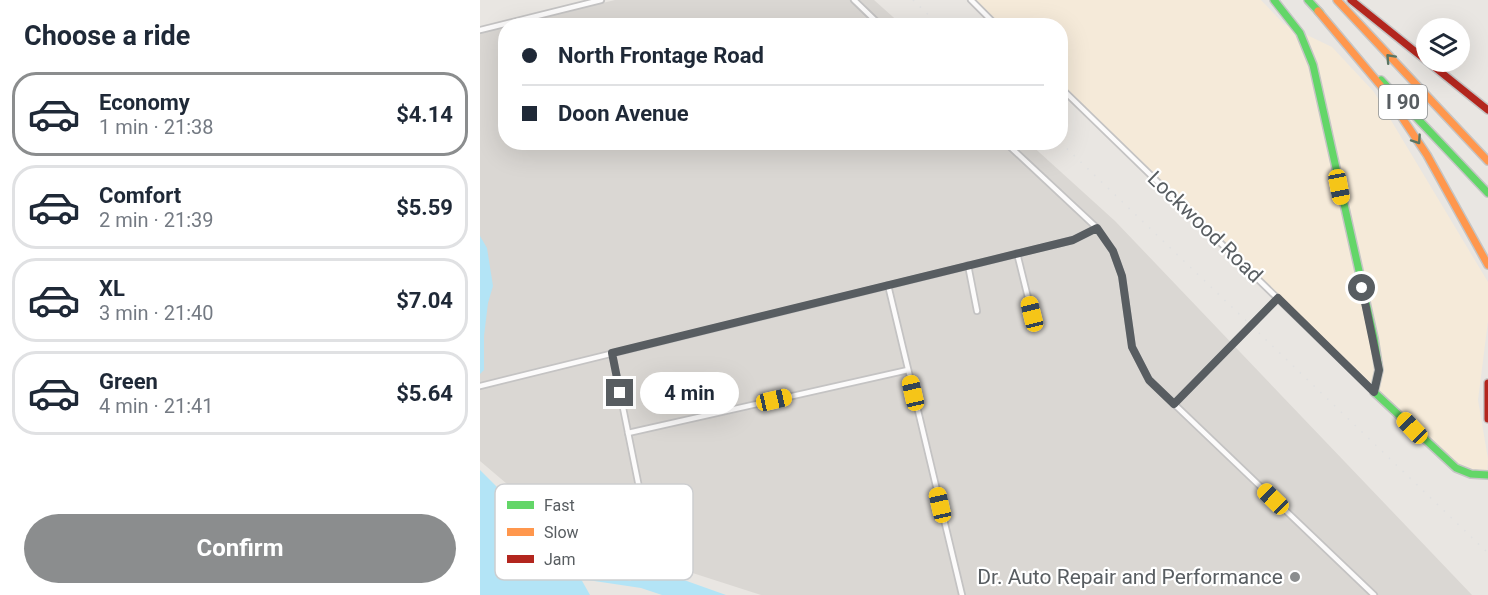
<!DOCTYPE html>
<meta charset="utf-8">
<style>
:root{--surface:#fff;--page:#f2f2f3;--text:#1f2937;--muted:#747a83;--line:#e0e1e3;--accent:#8b8d8e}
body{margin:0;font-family:Roboto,sans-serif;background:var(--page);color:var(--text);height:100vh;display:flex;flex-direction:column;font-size:22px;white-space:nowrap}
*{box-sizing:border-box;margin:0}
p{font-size:20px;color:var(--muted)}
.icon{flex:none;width:33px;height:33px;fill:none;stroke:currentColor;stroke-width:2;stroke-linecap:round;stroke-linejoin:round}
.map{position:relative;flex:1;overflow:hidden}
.drawer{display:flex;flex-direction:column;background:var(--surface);width:480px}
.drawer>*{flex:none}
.hud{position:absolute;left:18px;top:18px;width:570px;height:132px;border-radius:24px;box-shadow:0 6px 24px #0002;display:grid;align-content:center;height:132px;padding:0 24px;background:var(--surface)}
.buttons{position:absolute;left:936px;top:18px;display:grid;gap:12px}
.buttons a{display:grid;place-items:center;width:54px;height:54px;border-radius:50%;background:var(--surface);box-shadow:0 6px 24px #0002;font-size:30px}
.end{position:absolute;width:27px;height:27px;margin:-14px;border:8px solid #585d61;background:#fff;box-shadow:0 0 0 3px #fff}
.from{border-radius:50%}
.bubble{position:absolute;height:42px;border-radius:21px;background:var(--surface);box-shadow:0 6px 24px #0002;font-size:20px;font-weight:700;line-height:42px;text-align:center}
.car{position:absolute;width:18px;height:36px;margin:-18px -9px;border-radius:8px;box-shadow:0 0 4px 2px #0007;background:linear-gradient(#f5c518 24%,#345 0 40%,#f5c518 0 76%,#345 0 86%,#f5c518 0)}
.hud b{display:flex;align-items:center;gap:21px;height:57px;font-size:22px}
.hud b+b{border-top:2px solid var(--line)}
.hud i{width:15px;height:15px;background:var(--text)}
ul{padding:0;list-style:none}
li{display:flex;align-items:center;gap:18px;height:84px;margin:0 12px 9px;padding:0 12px;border:3px solid var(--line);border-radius:24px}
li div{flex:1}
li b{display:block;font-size:22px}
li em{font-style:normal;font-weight:700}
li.current{border-color:var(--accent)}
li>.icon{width:54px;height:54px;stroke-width:1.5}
h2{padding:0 24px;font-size:27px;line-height:72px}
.primary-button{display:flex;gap:12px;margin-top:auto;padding:12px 24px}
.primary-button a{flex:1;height:69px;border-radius:36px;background:var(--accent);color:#fff;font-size:24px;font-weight:700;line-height:69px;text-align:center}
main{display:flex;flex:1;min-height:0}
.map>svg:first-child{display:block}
</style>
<main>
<section class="drawer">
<h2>Choose a ride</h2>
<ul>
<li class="current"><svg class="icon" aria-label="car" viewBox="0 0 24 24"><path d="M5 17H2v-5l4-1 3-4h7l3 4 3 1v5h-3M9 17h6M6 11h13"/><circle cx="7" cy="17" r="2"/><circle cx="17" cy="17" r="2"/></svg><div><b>Economy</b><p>1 min · 21:38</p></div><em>$4.14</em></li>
<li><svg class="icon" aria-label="car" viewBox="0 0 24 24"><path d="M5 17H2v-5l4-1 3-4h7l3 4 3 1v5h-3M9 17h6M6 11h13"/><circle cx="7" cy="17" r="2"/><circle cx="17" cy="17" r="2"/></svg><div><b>Comfort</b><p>2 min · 21:39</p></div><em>$5.59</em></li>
<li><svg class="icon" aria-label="car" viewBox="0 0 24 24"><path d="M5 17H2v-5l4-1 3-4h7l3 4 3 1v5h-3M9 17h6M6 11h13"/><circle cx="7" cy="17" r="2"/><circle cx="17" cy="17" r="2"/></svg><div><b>XL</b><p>3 min · 21:40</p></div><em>$7.04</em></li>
<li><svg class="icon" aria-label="car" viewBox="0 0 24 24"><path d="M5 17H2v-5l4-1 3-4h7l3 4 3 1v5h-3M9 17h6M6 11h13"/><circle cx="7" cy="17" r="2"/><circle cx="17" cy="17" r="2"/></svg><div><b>Green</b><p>4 min · 21:41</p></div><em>$5.64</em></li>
</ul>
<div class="primary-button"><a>Confirm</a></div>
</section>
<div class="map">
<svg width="1008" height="595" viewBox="0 0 1008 595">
<rect width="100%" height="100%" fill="#e9e6e2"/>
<polygon fill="#f5ead9" points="489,0 781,0 804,24 852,47 894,92 1008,282 1008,321 998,400 1008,459 1007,475 976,468 581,88 580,26 515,25"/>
<g fill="#dad7d3">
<polygon points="135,0 394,0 422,25 27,26"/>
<polygon points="25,26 26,142 549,143 635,221 992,595 281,595 82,531 0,461 0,32"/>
</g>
<g fill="#b3e4f6" fill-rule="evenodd">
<polygon points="0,236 7,248 13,286 8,303 4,336 4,370 0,374"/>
<path d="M0 470 30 500 75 534 246 595H182L161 588 101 579 110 595H0ZM85 548 106 549 145 564 151 581 102 569Z"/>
</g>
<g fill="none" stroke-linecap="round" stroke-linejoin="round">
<defs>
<g id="street">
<polyline points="374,0 401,26"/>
<polyline points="491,0 517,26"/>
<polyline points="0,30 121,0"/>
<polyline points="580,87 894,392"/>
<polyline points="525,142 617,228 633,251 642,276 652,347 669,380 894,595"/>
<polyline points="537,253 552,314"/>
<polyline points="488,265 497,311"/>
<polyline points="408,285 482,595"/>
<polyline points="132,353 162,502"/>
<polyline points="0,386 593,240 617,228"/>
<polyline points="694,404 798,298"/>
<polyline points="148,433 428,370"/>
</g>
<g id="fast">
<polyline points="794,0 820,33 833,65 894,338 899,370 894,392 976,468 991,474 1008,475"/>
<polyline points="828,0 840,13"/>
<polyline points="901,80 1008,193"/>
</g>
<g id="slow">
<polyline points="857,0 1008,161"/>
<polyline points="838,11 901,86 947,155 1008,265"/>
</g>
<g id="jam">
<polyline points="871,0 1008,110"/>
<polyline points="1008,383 1008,419"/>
</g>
</defs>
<use href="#street" stroke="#c4c3c3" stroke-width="8"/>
<use href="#fast" stroke="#c5c5c5" stroke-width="10"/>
<use href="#slow" stroke="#c5c5c5" stroke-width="10"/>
<use href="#jam" stroke="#c5c5c5" stroke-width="10"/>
<use href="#street" stroke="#fcfbfb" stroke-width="4.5"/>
<use href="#fast" stroke="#63d668" stroke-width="7"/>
<use href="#slow" stroke="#ff974d" stroke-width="7"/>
<use href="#jam" stroke="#b3261e" stroke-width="7"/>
<g stroke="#e0e0e0" stroke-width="1.5" stroke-dasharray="1.5 8" stroke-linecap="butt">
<polyline points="433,0 460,26"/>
<polyline points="580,142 1008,553"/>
</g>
</g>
<defs><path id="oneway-chevron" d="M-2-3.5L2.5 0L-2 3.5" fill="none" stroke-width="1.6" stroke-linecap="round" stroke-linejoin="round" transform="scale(1.5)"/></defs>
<g stroke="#5a7562">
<use href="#oneway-chevron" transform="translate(910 58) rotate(-133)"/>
<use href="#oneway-chevron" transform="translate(937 140) rotate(56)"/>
</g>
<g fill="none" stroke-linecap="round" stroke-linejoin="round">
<polyline stroke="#585d61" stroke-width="8" points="140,393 132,353 593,240 617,228 633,251 642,276 652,347 669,380 694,404 798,298 894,392 899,370 882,288"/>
</g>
<circle fill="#8b8d8e" stroke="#fff" stroke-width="2" cx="815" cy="577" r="6"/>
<g text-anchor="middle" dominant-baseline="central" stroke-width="4.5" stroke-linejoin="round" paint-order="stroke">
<rect fill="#fff" stroke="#8a8e90" stroke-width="1.5" x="899" y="85" width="48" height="34" rx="4.5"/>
<g font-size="20" font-weight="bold" fill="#585d61">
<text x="923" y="102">I 90</text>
</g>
<g font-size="21" fill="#585d61" stroke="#fff">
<text transform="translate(725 227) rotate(44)">Lockwood Road</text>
</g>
<g font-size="21" fill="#585d61" stroke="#fff" text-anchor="end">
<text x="803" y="577">Dr. Auto Repair and Performance</text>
</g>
</g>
<rect x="15" y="484" width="198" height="96" rx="9" fill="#fff" stroke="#cdced0" stroke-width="1.5"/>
<rect x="27" y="501" width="27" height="8" fill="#63d668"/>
<rect x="27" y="528" width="27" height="8" fill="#ff974d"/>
<rect x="27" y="555" width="27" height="8" fill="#b3261e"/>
<g font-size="16" fill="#585d61">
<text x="64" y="511">Fast</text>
<text x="64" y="538">Slow</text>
<text x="64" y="565">Jam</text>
</g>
</svg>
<div class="buttons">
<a><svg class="icon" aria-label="layers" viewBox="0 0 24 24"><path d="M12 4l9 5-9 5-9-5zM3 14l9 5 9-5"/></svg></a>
</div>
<i class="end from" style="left:882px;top:288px"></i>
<i class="end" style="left:140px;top:393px"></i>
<div class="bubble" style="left:160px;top:372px;width:99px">4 min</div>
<i class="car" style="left:859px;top:187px;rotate:169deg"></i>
<i class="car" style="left:552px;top:314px;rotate:346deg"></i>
<i class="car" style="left:433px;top:393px;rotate:347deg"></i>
<i class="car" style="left:294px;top:400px;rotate:77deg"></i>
<i class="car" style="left:932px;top:428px;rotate:316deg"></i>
<i class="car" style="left:793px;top:499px;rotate:314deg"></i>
<i class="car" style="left:460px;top:505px;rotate:347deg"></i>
<div class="hud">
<b><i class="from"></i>North Frontage Road</b>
<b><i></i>Doon Avenue</b>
</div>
</div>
</main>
